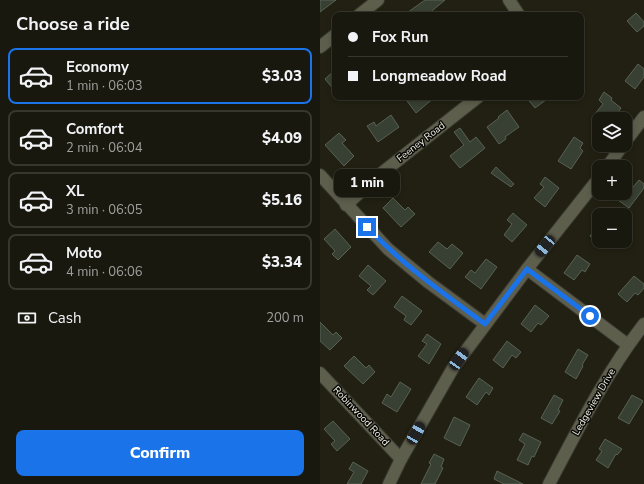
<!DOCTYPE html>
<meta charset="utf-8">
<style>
:root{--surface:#19180e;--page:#26251c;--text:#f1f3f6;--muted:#9fa09e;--line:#37372e;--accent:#1a73e8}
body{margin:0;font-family:"Nunito Sans",sans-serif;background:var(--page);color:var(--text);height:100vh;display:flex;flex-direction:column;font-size:15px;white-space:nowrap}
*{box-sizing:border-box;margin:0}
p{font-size:13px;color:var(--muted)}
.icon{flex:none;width:22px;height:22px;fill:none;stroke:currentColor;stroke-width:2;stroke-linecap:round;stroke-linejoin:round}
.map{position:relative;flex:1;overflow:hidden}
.drawer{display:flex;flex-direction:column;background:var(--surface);width:320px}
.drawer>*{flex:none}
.top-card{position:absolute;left:12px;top:12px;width:252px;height:88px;border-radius:8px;box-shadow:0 2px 6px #0003,0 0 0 1px var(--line);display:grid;align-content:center;height:88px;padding:0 16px;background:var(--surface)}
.buttons{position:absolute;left:272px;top:112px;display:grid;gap:8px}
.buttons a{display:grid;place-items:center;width:40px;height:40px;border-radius:8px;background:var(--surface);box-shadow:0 2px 6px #0003,0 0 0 1px var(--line);font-size:20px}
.end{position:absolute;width:18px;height:18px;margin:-9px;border:5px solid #1a73e8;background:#fff;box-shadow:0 0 0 2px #fff}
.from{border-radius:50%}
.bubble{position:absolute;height:28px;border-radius:8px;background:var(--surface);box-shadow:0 2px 6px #0003,0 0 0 1px var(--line);font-size:13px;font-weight:800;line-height:28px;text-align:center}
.car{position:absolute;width:12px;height:24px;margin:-12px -6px;border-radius:5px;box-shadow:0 0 3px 1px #0007;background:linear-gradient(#222 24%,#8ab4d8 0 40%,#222 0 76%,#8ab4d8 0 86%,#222 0)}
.top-card b{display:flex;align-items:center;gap:14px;height:38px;font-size:15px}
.top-card b+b{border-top:1px solid var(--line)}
.top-card i{width:10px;height:10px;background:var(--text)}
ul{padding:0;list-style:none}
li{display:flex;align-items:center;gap:12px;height:56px;margin:0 8px 6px;padding:0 8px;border:2px solid var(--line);border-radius:8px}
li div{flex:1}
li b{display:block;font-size:15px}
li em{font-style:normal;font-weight:800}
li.selected{border-color:var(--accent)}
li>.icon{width:36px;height:36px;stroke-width:1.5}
h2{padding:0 16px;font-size:18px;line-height:48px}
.pay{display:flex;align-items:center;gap:10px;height:44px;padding:0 16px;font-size:15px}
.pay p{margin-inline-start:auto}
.primary-button{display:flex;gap:8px;margin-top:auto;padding:8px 16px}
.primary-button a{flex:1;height:46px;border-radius:8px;background:var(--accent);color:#fff;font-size:16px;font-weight:800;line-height:46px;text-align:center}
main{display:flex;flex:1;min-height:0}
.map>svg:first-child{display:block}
</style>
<main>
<section class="drawer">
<h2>Choose a ride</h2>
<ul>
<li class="selected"><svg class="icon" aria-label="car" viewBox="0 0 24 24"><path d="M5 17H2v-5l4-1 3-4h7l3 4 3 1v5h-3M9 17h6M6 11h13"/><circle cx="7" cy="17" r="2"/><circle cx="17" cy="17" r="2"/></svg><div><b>Economy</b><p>1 min · 06:03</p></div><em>$3.03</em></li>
<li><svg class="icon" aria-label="car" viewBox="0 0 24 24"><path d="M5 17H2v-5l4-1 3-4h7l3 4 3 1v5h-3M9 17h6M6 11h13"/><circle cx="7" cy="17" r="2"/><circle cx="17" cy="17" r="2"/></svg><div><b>Comfort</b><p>2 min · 06:04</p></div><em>$4.09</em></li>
<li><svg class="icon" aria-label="car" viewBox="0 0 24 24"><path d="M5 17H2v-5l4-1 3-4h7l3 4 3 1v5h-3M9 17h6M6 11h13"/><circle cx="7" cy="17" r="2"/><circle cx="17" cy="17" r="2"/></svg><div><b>XL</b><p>3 min · 06:05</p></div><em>$5.16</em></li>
<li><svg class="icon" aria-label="car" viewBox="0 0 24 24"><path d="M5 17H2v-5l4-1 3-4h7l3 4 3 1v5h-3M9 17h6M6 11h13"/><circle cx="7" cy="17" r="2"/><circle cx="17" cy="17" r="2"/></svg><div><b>Moto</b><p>4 min · 06:06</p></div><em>$3.34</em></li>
</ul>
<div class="pay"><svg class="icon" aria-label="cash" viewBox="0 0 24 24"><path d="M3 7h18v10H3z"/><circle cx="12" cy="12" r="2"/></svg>Cash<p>200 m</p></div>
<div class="primary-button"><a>Confirm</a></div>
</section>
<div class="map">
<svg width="324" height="484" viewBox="0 0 324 484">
<rect width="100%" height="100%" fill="#212012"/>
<g fill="#374032" stroke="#586254">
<polygon points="0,0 16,0 0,12"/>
<polygon points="105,0 125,0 107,15 84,15"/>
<polygon points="316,13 324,22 324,26 317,32 307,21"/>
<polygon points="318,64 324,69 324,77 315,89 305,81"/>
<polygon points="15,70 15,91 5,79"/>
<polygon points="284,92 292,98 291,100 301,108 293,119 279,119 274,115 283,104 279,100"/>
<polygon points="84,97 115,97 96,113"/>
<polygon points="206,97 230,97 215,108"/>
<polygon points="187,110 199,127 185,137 186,139 179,144 167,127 179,118 178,117"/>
<polygon points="71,115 79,127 58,142 47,126 54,122 56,126"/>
<polygon points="140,128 150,142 156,137 165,148 140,168 130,156 144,145 134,132"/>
<polygon points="19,133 26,140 22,143 34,156 24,166 5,145"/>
<polygon points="254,137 263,143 260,148 263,151 251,169 238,161"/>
<polygon points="176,167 194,184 191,187 171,173"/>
<polygon points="225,177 239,188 225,207 214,198 224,187 220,184"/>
<polygon points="319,180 324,184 324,188 309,208 298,200 303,193 305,193 305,191 309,185 313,187"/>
<polygon points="73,198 85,210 88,207 95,214 81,227 63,208"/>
<polygon points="193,213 207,225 192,242 184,235 192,224 187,220"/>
<polygon points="279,224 279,243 270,236"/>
<polygon points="15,229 31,247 18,260 12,254 15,251 4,239"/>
<polygon points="118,242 127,249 132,244 143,253 130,269 109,252"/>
<polygon points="257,255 270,264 265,272 262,270 254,280 244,273"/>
<polygon points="166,259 177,267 161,289 145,277 151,270 155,273"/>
<polygon points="48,265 66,281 53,295 47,290 51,286 39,276"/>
<polygon points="314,276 324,284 324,288 318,295 315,293 307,302 298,294"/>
<polygon points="82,296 102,311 91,325 84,320 86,316 74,307"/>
<polygon points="215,305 229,316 221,325 218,323 211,332 201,324"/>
<polygon points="0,322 13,335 16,332 22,338 10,350 0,341"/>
<polygon points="107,334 121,344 109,364 98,356 107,344 102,341"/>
<polygon points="187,341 201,352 196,358 192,355 183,368 173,360"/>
<polygon points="258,349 268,355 262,365 263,366 256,379 245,372"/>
<polygon points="34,356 46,368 49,365 55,372 43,384 24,366"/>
<polygon points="159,378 173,388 169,395 166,392 157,405 146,397"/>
<polygon points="80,382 91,389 77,412 62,403 67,394 71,397"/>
<polygon points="234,395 243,400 238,410 240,411 232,424 221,418"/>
<polygon points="312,395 323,401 309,424 298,418"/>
<polygon points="134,417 150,425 140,446 124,438"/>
<polygon points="13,421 30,439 17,451 11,444 15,441 4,429"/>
<polygon points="203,433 221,442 214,457 212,456 208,465 197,460 205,444 199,440"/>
<polygon points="285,439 302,449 297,455 296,454 288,468 276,460 282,451 279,449"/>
<polygon points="114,454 124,459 121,467 123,468 115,484 101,484 111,464 109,463"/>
<polygon points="33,462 48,471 41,484 27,484 34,472 29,469"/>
<polygon points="177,471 203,484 184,484 174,479"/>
</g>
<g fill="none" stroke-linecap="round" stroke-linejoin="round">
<defs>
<g id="minor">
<polyline points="189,0 199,15"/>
<polyline points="39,15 58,0"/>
<polyline points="0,47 15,35"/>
<polyline points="305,142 324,117"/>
<polyline points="287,167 303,145"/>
<polyline points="0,175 68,249 108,282 165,324"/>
<polyline points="26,205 58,176 158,97"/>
<polyline points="207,269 308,345"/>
<polyline points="0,373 81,459"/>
<polyline points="69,484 81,459 133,368 207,269 279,178"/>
<path d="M229 484C258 429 286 373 324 324"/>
</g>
</defs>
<use href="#minor" stroke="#39382f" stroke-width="14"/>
<use href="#minor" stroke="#5e5e4d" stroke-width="12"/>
</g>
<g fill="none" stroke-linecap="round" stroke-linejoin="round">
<path stroke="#1a73e8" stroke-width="5" d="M47 227C83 265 123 293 165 324L207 269 270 316"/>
</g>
<g text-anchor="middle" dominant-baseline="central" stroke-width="3" stroke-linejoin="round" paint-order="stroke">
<g font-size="10" fill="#f1f1e7" stroke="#0a0905">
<text transform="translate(101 142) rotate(-38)">Feeney Road</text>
<text transform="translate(274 402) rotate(-60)">Ledgeview Drive</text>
<text transform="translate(41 416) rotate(47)">Robinwood Road</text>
</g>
</g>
</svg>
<div class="buttons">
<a><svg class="icon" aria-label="layers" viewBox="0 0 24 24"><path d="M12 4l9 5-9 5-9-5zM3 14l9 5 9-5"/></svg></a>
<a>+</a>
<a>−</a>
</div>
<i class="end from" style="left:270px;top:316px"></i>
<i class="end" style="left:47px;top:227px"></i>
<div class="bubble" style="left:14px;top:169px;width:66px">1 min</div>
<i class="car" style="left:225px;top:246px;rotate:219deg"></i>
<i class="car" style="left:139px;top:359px;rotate:35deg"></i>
<i class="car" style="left:96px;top:433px;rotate:30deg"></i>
<div class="top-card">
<b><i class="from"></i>Fox Run</b>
<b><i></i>Longmeadow Road</b>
</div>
</div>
</main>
